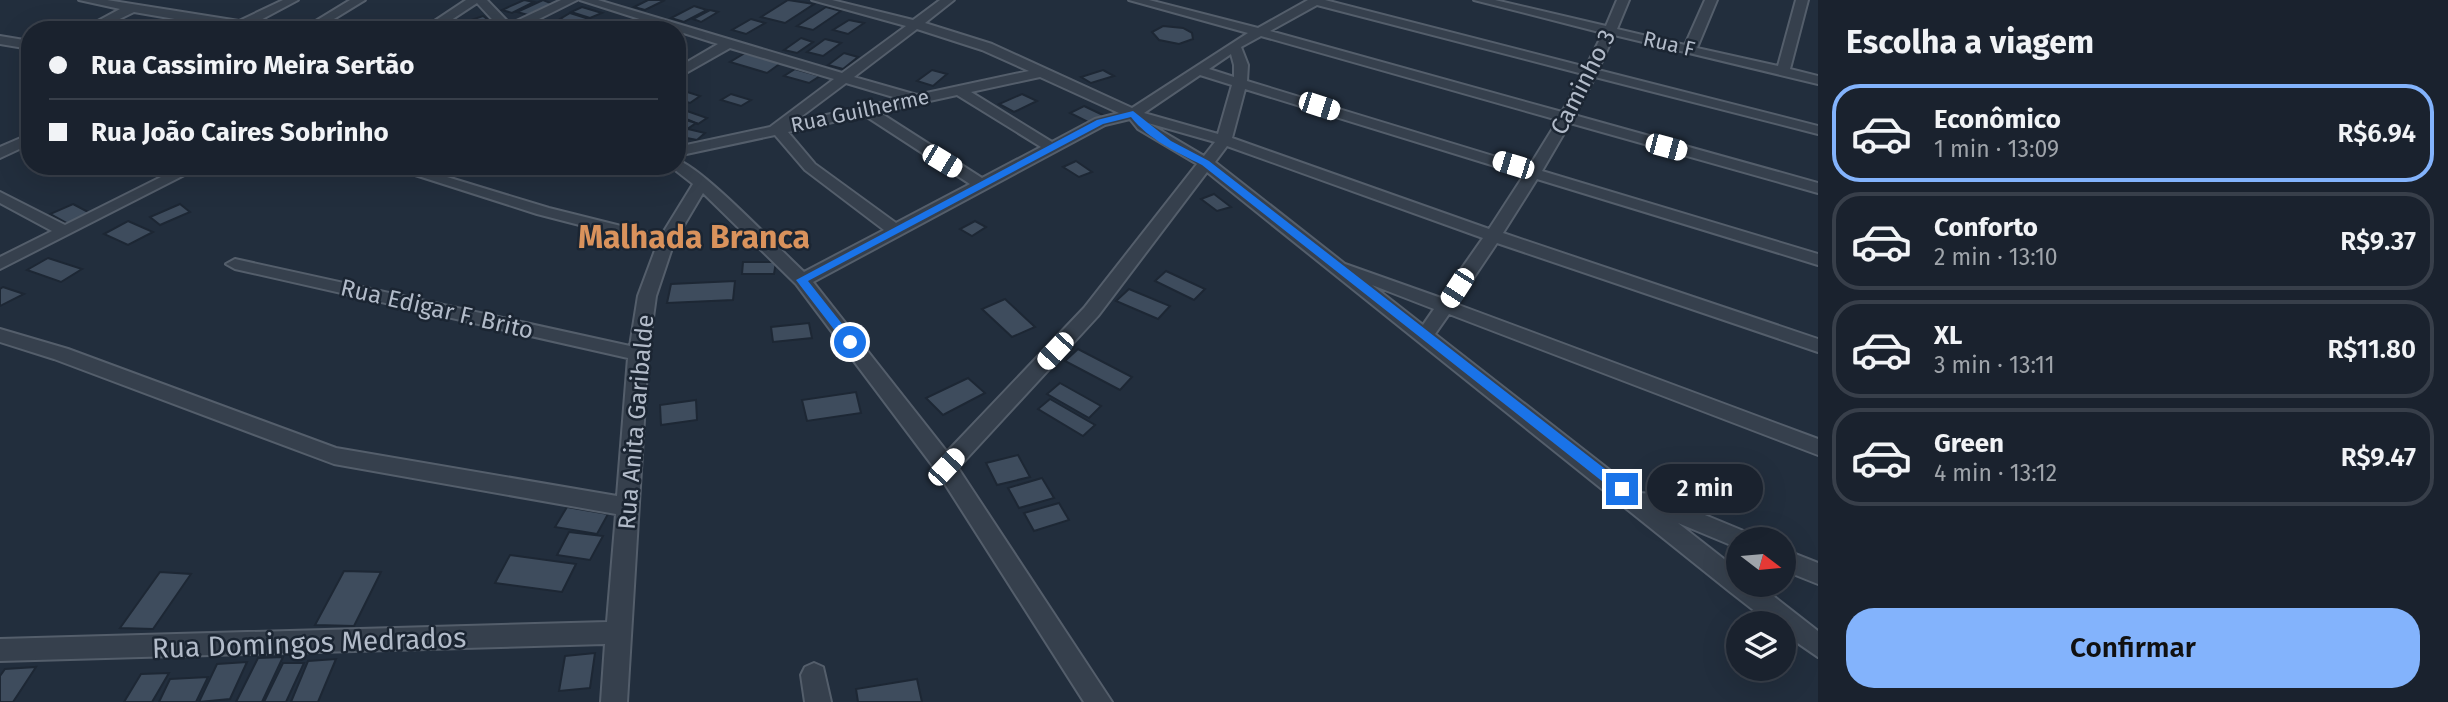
<!DOCTYPE html>
<html lang="pt">
<meta charset="utf-8">
<style>
:root{--surface:#1a222e;--page:#232a36;--text:#f1f3f6;--muted:#9fa4aa;--line:#383f4a;--accent:#83b3fc}
body{margin:0;font-family:"Fira Sans",sans-serif;background:var(--page);color:var(--text);height:100vh;display:flex;flex-direction:column;font-size:26px;white-space:nowrap}
*{box-sizing:border-box;margin:0}
p{font-size:23px;color:var(--muted)}
.icon{flex:none;width:38px;height:38px;fill:none;stroke:currentColor;stroke-width:2;stroke-linecap:round;stroke-linejoin:round}
.map{position:relative;flex:1;overflow:hidden}
.panel{display:flex;flex-direction:column;background:var(--surface);width:630px}
.panel>*{flex:none}
.banner{position:absolute;left:21px;top:21px;width:665px;height:154px;border-radius:28px;box-shadow:0 7px 28px #0002,0 0 0 2px var(--line);display:grid;align-content:center;height:154px;padding:0 28px;background:var(--surface)}
.needle{width:46px;rotate:106deg}
.buttons{position:absolute;left:1726px;top:527px;display:grid;gap:14px}
.buttons a{display:grid;place-items:center;width:70px;height:70px;border-radius:50%;background:var(--surface);box-shadow:0 7px 28px #0002,0 0 0 2px var(--line);font-size:35px}
.end{position:absolute;width:32px;height:32px;margin:-16px;border:9px solid #1a73e8;background:#fff;box-shadow:0 0 0 4px #fff}
.from{border-radius:50%}
.bubble{position:absolute;height:49px;border-radius:24px;background:var(--surface);box-shadow:0 7px 28px #0002,0 0 0 2px var(--line);font-size:23px;font-weight:600;line-height:49px;text-align:center}
.car{position:absolute;width:21px;height:42px;margin:-21px -10px;border-radius:9px;box-shadow:0 0 5px 2px #0007;background:linear-gradient(#fff 24%,#345 0 40%,#fff 0 76%,#345 0 86%,#fff 0)}
.banner b{display:flex;align-items:center;gap:24px;height:66px;font-size:26px}
.banner b+b{border-top:2px solid var(--line)}
.banner i{width:18px;height:18px;background:var(--text)}
ul{padding:0;list-style:none}
li{display:flex;align-items:center;gap:21px;height:98px;margin:0 14px 10px;padding:0 14px;border:4px solid var(--line);border-radius:28px}
li div{flex:1}
li b{display:block;font-size:26px}
li em{font-style:normal;font-weight:600}
li.current{border-color:var(--accent)}
li>.icon{width:63px;height:63px;stroke-width:1.5}
h2{padding:0 28px;font-size:32px;line-height:84px}
.button{display:flex;gap:14px;margin-top:auto;padding:14px 28px}
.button a{flex:1;height:80px;border-radius:28px;background:var(--accent);color:#111;font-size:28px;font-weight:600;line-height:80px;text-align:center}
main{display:flex;flex:1;min-height:0}
.map>svg:first-child{display:block}
</style>
<main>
<div class="map">
<svg width="1818" height="702" viewBox="0 0 1818 702">
<rect width="100%" height="100%" fill="#222e3d"/>
<g fill="#3e4c5d" stroke="#1d2734" stroke-width="2">
<polygon points="524,0 534,2 512,13 502,10"/>
<polygon points="543,0 553,4 528,15 517,12"/>
<polygon points="648,0 665,0 645,10 634,7"/>
<polygon points="788,0 814,4 785,23 761,17"/>
<polygon points="694,6 707,10 684,22 671,18"/>
<polygon points="582,7 602,13 590,18 571,12"/>
<polygon points="826,7 841,11 813,30 797,26"/>
<polygon points="710,10 718,12 701,22 693,19"/>
<polygon points="570,13 589,19 578,24 560,19"/>
<polygon points="483,16 498,27 481,30 468,21"/>
<polygon points="751,19 765,23 746,34 732,30"/>
<polygon points="849,20 864,23 848,34 833,30"/>
<polygon points="544,21 557,25 547,30 525,30"/>
<polygon points="1163,26 1183,28 1192,33 1193,39 1179,44 1159,40 1152,32"/>
<polygon points="801,38 813,42 797,53 784,50"/>
<polygon points="825,39 841,43 823,56 807,52"/>
<polygon points="745,53 781,63 767,73 730,62"/>
<polygon points="844,53 858,57 843,69 828,65"/>
<polygon points="795,69 820,76 809,83 784,76"/>
<polygon points="932,70 947,74 933,86 917,81"/>
<polygon points="1103,70 1114,76 1091,83 1081,77"/>
<polygon points="677,89 678,89 700,96 690,103 677,99"/>
<polygon points="731,94 751,100 741,106 721,100"/>
<polygon points="1022,94 1037,101 1014,112 999,104"/>
<polygon points="1084,106 1105,116 1090,123 1070,113"/>
<polygon points="687,111 707,118 698,124 679,116"/>
<polygon points="679,118 696,123 677,136 677,119"/>
<polygon points="688,129 705,133 697,140 687,138 677,145 677,138"/>
<polygon points="1076,161 1092,172 1079,177 1063,167"/>
<polygon points="1214,194 1231,207 1217,211 1201,199"/>
<polygon points="73,204 92,214 70,225 50,214"/>
<polygon points="180,204 190,212 160,225 150,217"/>
<polygon points="128,221 153,232 128,245 104,234"/>
<polygon points="975,221 986,227 972,236 960,229"/>
<polygon points="48,258 82,269 61,282 27,270"/>
<polygon points="743,262 776,262 774,274 742,274"/>
<polygon points="1166,271 1205,289 1194,300 1155,281"/>
<polygon points="735,281 733,300 667,303 671,284"/>
<polygon points="3,287 24,294 0,306 0,289"/>
<polygon points="1129,289 1170,306 1158,319 1116,301"/>
<polygon points="1005,299 1035,327 1012,337 982,309"/>
<polygon points="809,323 812,338 773,342 771,327"/>
<polygon points="1078,349 1132,377 1120,390 1065,361"/>
<polygon points="968,378 985,393 943,415 926,398"/>
<polygon points="1060,383 1101,406 1089,418 1047,394"/>
<polygon points="856,392 861,413 807,421 802,400"/>
<polygon points="1050,399 1095,425 1083,436 1038,409"/>
<polygon points="696,400 697,420 661,425 660,405"/>
<polygon points="1018,455 1030,477 997,485 986,463"/>
<polygon points="1042,478 1054,498 1019,508 1008,488"/>
<polygon points="1059,503 1069,520 1034,531 1024,513"/>
<polygon points="567,507 608,514 597,534 555,527"/>
<polygon points="569,532 603,536 590,560 557,555"/>
<polygon points="510,555 576,564 562,592 495,583"/>
<polygon points="344,571 381,572 354,626 315,625"/>
<polygon points="160,572 191,574 153,629 120,628"/>
<polygon points="595,653 590,688 559,691 565,656"/>
<polygon points="283,657 262,702 236,702 258,658"/>
<polygon points="336,659 318,702 291,702 308,661"/>
<polygon points="247,662 230,699 199,702 217,664"/>
<polygon points="283,663 304,663 286,702 264,702"/>
<polygon points="36,667 13,702 0,702 0,676 5,669"/>
<polygon points="169,673 152,702 124,702 141,674"/>
<polygon points="208,677 196,702 159,702 170,679"/>
<polygon points="917,679 922,702 858,702 856,689"/>
</g>
<g fill="none" stroke-linecap="round" stroke-linejoin="round">
<defs>
<g id="street">
<polygon points="79,0 107,0 239,21 283,0 298,0 253,24 275,30 239,30 134,12 97,30 81,30 120,9"/>
<polygon points="350,0 365,0 316,30 301,30"/>
<polygon points="466,0 487,0 510,24 561,0 577,0 517,30 502,30 477,3 436,30 421,30"/>
<path d="M580 0H598L842 73 906 26 812 0H832L913 20 940 0H954L925 23 992 44 1132 108 1248 33 1129 0H1149L1258 28 1308 0H1325L1586 67 1603 33 1474 0H1495L1606 26 1617 0H1629L1617 29 1685 45 1705 0H1717L1697 48 1778 66 1796 0H1808L1790 69 1818 76V84L1614 35 1598 70 1818 126V134L1595 77 1574 115 1818 183V193L1570 123 1542 171 1818 254V265L1537 179 1503 233 1818 339V352L1497 243 1456 304 1818 439V455L1449 314 1435 334 1639 493 1654 494 1746 532 1750 539H1738V548L1678 523 1738 570V584H1758L1818 631V657L1783 633V623H1770L1729 591 1207 172 1098 316 958 468 1112 702H1084L938 473 796 284 703 193 674 242 656 296 648 354 627 702H601L605 644 0 661V639L607 622 616 514 334 464 54 359 0 342V329L68 349 336 448 617 496 628 358 235 269 226 264 235 259 630 346 638 296 657 245 537 214 387 166H411L549 208 661 236 693 184 670 166H677V160C702 167 780 250 804 272L884 230 805 170 775 135 677 156V147L770 127 834 79 730 48 677 78V68L718 44ZM1317 5 1583 74 1562 112 1270 31ZM917 29 982 50 1029 71 917 95 854 77ZM1261 36 1558 120 1529 167 1247 81 1248 65 1241 47ZM1231 54 1234 65V77L1209 69ZM1200 75 1232 85 1218 134 1144 113ZM1040 77 1119 113 1095 119 1052 142 971 92ZM846 83 900 99 794 122ZM1245 89 1524 175 1489 229 1232 138ZM957 95 1041 147 982 178 879 112ZM864 115 970 184 896 223 815 164 788 132ZM1130 119 1138 129 1197 164 1084 308 947 452 813 282 1105 125ZM1148 123 1215 142 1204 156ZM1227 146 1483 238 1441 298 1345 264 1215 162ZM1372 285 1434 309 1423 325Z"/>
<polygon points="0,36 30,41 30,49 0,44"/>
<polygon points="30,134 30,144 0,158 0,147"/>
<polygon points="183,166 202,166 0,269 0,257 52,231 0,203 0,192 65,225"/>
<polygon points="1783,549 1818,563 1818,584 1783,570"/>
<polygon points="814,663 823,667 831,702 805,702 801,675 805,667"/>
</g>
</defs>
<use href="#street" stroke="#545e6b" stroke-width="4"/>
<use href="#street" fill="#36404d" fill-rule="evenodd"/>
</g>
<path fill="#1a73e8" d="M1133 111 1171 141 1209 161 1627 486V493H1617L1202 165C1177 152 1149 140 1131 117L1103 124 808 281 854 339V345H846L796 280 1097 120Z"/>
<g text-anchor="middle" dominant-baseline="central" stroke-width="5" stroke-linejoin="round" paint-order="stroke">
<g font-size="21" fill="#b2bbc9" stroke="#1b2532">
<text transform="translate(1669 44) rotate(13)">Rua F</text>
<text transform="translate(860 111) rotate(-12)">Rua Guilherme</text>
</g>
<g font-size="24" fill="#b2bbc9" stroke="#1b2532">
<text transform="translate(1583 82) rotate(-63)">Caminho 3</text>
<text transform="translate(437 309) rotate(13)">Rua Edigar F. Brito</text>
<text transform="translate(636 422) rotate(-85)">Rua Anita Garibalde</text>
</g>
<g font-size="28" fill="#b2bbc9" stroke="#1b2532">
<text transform="translate(309 643) rotate(-2)">Rua Domingos Medrados</text>
</g>
<g font-size="32" font-weight="bold" fill="#d9925c" stroke="#1b2532">
<text x="694" y="237">Malhada Branca</text>
</g>
</g>
</svg>
<div class="buttons">
<a><svg class="needle" viewBox="-14 -14 28 28"><path d="M0-13l5 13h-10z" fill="#e53935"/><path d="M0 13l5-13h-10z" fill="#9fa4aa"/></svg></a>
<a><svg class="icon" aria-label="layers" viewBox="0 0 24 24"><path d="M12 4l9 5-9 5-9-5zM3 14l9 5 9-5"/></svg></a>
</div>
<i class="end from" style="left:850px;top:342px"></i>
<i class="end" style="left:1622px;top:489px"></i>
<div class="bubble" style="left:1647px;top:464px;width:116px">2 min</div>
<i class="car" style="left:1319px;top:106px;rotate:108deg"></i>
<i class="car" style="left:1666px;top:147px;rotate:105deg"></i>
<i class="car" style="left:942px;top:161px;rotate:121deg"></i>
<i class="car" style="left:1513px;top:165px;rotate:287deg"></i>
<i class="car" style="left:1457px;top:288px;rotate:213deg"></i>
<i class="car" style="left:1055px;top:351px;rotate:223deg"></i>
<i class="car" style="left:946px;top:467px;rotate:43deg"></i>
<div class="banner">
<b><i class="from"></i>Rua Cassimiro Meira Sertão</b>
<b><i></i>Rua João Caires Sobrinho</b>
</div>
</div>
<section class="panel">
<h2>Escolha a viagem</h2>
<ul>
<li class="current"><svg class="icon" aria-label="car" viewBox="0 0 24 24"><path d="M5 17H2v-5l4-1 3-4h7l3 4 3 1v5h-3M9 17h6M6 11h13"/><circle cx="7" cy="17" r="2"/><circle cx="17" cy="17" r="2"/></svg><div><b>Econômico</b><p>1 min · 13:09</p></div><em>R$6.94</em></li>
<li><svg class="icon" aria-label="car" viewBox="0 0 24 24"><path d="M5 17H2v-5l4-1 3-4h7l3 4 3 1v5h-3M9 17h6M6 11h13"/><circle cx="7" cy="17" r="2"/><circle cx="17" cy="17" r="2"/></svg><div><b>Conforto</b><p>2 min · 13:10</p></div><em>R$9.37</em></li>
<li><svg class="icon" aria-label="car" viewBox="0 0 24 24"><path d="M5 17H2v-5l4-1 3-4h7l3 4 3 1v5h-3M9 17h6M6 11h13"/><circle cx="7" cy="17" r="2"/><circle cx="17" cy="17" r="2"/></svg><div><b>XL</b><p>3 min · 13:11</p></div><em>R$11.80</em></li>
<li><svg class="icon" aria-label="car" viewBox="0 0 24 24"><path d="M5 17H2v-5l4-1 3-4h7l3 4 3 1v5h-3M9 17h6M6 11h13"/><circle cx="7" cy="17" r="2"/><circle cx="17" cy="17" r="2"/></svg><div><b>Green</b><p>4 min · 13:12</p></div><em>R$9.47</em></li>
</ul>
<div class="button"><a>Confirmar</a></div>
</section>
</main>
